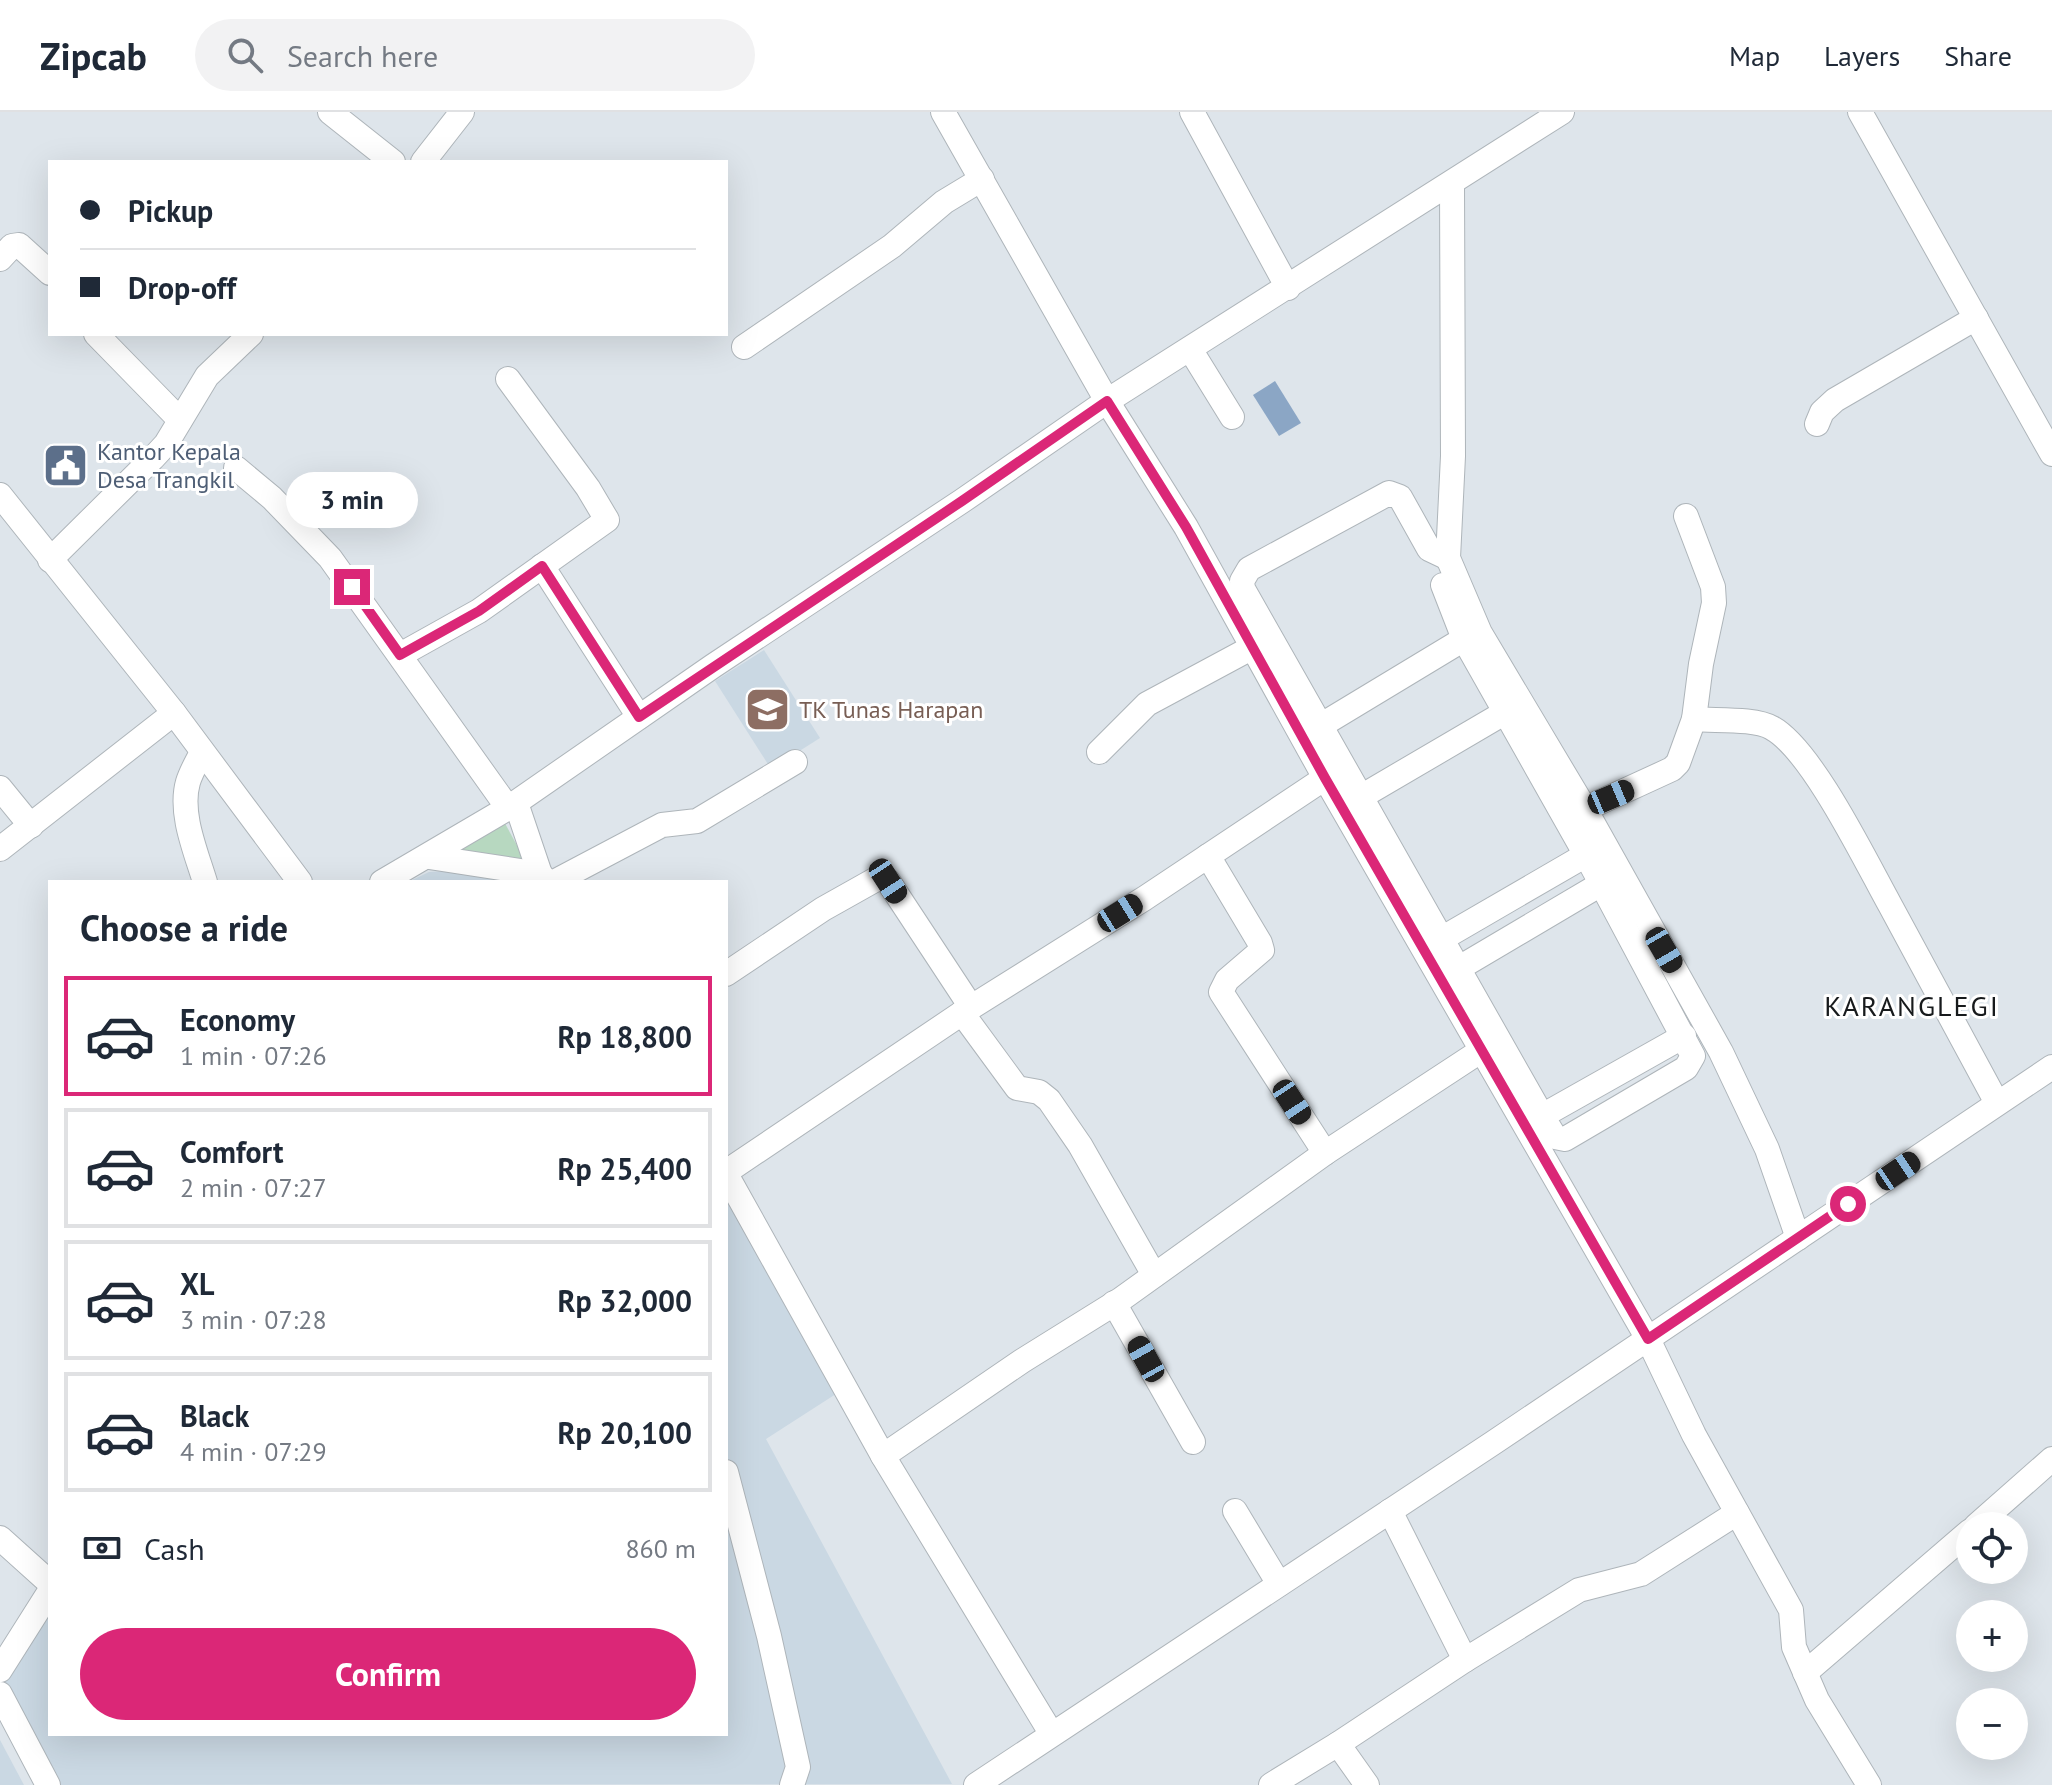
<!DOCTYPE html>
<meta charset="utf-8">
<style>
:root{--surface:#fff;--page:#f2f2f3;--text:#1f2937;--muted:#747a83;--line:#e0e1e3;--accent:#db2777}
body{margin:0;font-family:"PT Sans",sans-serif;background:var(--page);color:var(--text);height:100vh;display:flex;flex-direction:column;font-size:30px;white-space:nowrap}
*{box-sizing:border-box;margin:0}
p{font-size:26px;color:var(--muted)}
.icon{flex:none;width:44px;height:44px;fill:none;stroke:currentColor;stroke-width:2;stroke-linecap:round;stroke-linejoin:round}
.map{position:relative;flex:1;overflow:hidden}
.side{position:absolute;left:48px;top:768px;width:680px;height:856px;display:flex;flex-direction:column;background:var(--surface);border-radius:0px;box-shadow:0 8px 32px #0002}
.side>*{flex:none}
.banner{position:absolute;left:48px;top:48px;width:680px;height:176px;border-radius:0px;box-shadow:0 8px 32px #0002;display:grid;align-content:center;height:176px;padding:0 32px;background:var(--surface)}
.tools{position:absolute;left:1956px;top:1400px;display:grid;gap:16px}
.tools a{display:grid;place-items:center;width:72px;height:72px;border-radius:50%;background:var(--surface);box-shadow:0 8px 32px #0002;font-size:40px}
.end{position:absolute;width:36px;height:36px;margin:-18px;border:10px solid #db2777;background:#fff;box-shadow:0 0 0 4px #fff}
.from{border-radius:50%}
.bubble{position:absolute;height:56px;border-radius:28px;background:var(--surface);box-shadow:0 8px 32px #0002;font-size:26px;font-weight:700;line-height:56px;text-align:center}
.car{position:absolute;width:24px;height:48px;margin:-24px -12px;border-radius:10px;box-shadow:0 0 6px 2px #0007;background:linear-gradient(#222 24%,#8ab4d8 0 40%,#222 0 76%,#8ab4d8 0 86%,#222 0)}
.banner b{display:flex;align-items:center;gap:28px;height:76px;font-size:30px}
.banner b+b{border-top:2px solid var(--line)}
.banner i{width:20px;height:20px;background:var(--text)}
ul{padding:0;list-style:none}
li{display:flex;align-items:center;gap:24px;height:120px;margin:0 16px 12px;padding:0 16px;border:4px solid var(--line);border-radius:0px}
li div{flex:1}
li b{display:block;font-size:30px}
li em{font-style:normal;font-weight:700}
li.current{border-color:var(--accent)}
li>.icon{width:72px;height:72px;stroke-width:1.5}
h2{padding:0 32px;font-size:36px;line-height:96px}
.pay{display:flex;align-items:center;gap:20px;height:88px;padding:0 32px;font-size:30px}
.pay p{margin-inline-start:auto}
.button{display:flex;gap:16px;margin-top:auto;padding:16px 32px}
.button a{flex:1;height:92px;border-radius:48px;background:var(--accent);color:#fff;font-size:32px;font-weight:700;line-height:92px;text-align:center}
header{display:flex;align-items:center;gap:48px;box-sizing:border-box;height:112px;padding:0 40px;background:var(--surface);border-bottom:2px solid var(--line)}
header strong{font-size:38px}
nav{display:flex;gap:44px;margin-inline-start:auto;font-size:28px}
.search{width:560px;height:72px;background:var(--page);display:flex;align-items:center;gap:20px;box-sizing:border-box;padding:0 28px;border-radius:44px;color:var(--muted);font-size:30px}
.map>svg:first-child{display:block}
</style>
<header>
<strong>Zipcab</strong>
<div class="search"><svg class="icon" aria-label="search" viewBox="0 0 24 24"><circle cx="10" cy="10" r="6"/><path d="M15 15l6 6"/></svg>Search here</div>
<nav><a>Map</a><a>Layers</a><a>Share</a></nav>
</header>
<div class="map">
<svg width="2052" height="1673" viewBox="0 0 2052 1673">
<rect width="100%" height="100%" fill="#dee5eb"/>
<g fill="#cad8e3">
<polygon points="764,538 820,626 771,657 715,569"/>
<polygon points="481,757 539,770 408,770 429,760"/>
<polygon points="726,1066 839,1280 766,1327 952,1672 54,1673 2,1571 50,1492 50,1622 726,1622"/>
<polygon points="0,1628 24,1673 0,1673"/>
</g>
<polygon fill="#b7d8c0" points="502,706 525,748 449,741"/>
<polygon fill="#8ba6c5" points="1275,269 1301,311 1279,324 1253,283"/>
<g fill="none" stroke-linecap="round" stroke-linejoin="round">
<defs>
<g id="minor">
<polyline points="330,0 393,50"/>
<polyline points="943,0 1107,289 1186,415 1325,666 1648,1227 1694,1323 1791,1498 1794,1535 1817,1588 1869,1673"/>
<polyline points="1192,0 1288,176"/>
<polyline points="1860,0 2052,342"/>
<polyline points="423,50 462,0"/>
<polyline points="1452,72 1453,344 1448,446 1480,521 1585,697 1721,940 1767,1037 1798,1126"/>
<polyline points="0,147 12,134 19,133 50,161"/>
<polyline points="96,222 180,308"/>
<polyline points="744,235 892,134 944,90 982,67"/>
<polyline points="1190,237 1232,305"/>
<polyline points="1817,312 1822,300 1835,288 1976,206"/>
<polyline points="236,356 272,386 330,446 508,696"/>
<polyline points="0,383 174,601 300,770"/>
<path d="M1448 446 1429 437 1400 385 1389 381 1249 457 1242 469 1243 477C1342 653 1443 828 1542 1004L1555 1025 1565 1027 1686 956 1693 944 1586 743 1464 527"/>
<polyline points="50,448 153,346 166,332 207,264 251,222"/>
<polyline points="542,454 639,605"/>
<polyline points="400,543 479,499 607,408 588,376 508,267"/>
<path d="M1694 607C1715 609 1755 606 1772 616 1812 638 1866 750 1890 793 1926 859 1961 925 1997 991"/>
<polyline points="1320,614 1464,527 1443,473"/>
<path d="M202 640C197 650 191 660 188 670 179 701 196 740 205 770"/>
<polyline points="1099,640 1147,592 1253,535"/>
<polyline points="0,676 31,714"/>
<polyline points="1359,686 1504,601"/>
<polyline points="516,691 540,762"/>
<polyline points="1585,697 1672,657 1678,651 1694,607 1701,552 1714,491 1713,475 1686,404"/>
<polyline points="0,737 174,601"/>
<polyline points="1208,744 1260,831 1262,838 1227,868 1221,880 1325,1041"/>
<polyline points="429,745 540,762 547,770"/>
<polyline points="382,770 508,696 713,554 962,389 1107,289 1562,0"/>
<polyline points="554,770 662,713 697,709 795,650"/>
<polyline points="1443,826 1586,743"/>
<polyline points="1459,856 1601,772"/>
<polyline points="726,862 823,797 880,765 888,769 971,895"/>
<polyline points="962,901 1017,976 1039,980 1049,988 1080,1033 1154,1163"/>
<polyline points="1542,1004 1684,924"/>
<polyline points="726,1060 962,901 1145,786 1325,666"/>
<polyline points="726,1062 883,1344 1051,1621"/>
<polyline points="1114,1191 1193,1330"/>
<polyline points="883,1344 1022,1249 1120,1188 1325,1041 1482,938"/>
<polyline points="726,1360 769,1524 798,1655 792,1673"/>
<polyline points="1235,1399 1279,1472"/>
<polyline points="1390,1399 1465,1548 1579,1478 1641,1462 1737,1401"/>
<polyline points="1976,1414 2052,1347"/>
<polyline points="0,1426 50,1471"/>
<polyline points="0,1558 50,1479"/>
<polyline points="1805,1561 1970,1419"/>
<polyline points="0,1582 48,1673"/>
<polyline points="1338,1632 1367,1673"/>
<polyline points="976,1673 1493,1331 2052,955"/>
<polyline points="1271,1673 1338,1632 1465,1548"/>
</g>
</defs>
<use href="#minor" stroke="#aeb5ba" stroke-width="26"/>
<use href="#minor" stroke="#fff" stroke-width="24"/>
</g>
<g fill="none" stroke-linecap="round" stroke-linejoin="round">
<polyline stroke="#db2777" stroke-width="10" points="352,475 400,543 479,499 542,454 639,605 962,389 1107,289 1186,415 1325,666 1648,1227 1848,1092"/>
</g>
<defs>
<symbol id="civic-square" viewBox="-11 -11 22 22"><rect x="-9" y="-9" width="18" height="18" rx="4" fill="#5c6f8a" stroke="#fff"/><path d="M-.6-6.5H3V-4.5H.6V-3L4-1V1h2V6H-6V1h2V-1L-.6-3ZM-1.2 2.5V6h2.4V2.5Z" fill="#fff"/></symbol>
<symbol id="school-square" viewBox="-11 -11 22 22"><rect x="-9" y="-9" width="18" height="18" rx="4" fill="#8d6e63" stroke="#fff"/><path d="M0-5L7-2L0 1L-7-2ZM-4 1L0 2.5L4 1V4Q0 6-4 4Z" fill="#fff"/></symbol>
</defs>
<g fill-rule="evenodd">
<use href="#civic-square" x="40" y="328" width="51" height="51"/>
<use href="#school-square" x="742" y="572" width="51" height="51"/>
</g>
<g text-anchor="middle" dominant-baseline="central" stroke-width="6" stroke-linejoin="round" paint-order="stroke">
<g font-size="24" fill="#4e5e75" stroke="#fff" text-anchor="start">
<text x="97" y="339">Kantor Kepala<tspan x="97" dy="28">Desa Trangkil</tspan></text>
</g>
<g font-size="24" fill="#785e54" stroke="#fff" text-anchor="start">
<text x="799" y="597">TK Tunas Harapan</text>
</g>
<g font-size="28" letter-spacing="2" fill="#171a1c" stroke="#fff">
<text x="1912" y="893">KARANGLEGI</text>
</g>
</g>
</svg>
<div class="tools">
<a><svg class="icon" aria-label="locate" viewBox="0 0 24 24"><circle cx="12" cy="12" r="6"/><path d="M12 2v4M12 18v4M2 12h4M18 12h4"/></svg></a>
<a>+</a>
<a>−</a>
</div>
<i class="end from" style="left:1848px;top:1092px"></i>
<i class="end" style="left:352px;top:475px"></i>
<div class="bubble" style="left:286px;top:360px;width:132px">3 min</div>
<i class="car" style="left:1611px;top:685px;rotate:67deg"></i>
<i class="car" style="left:888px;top:769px;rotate:147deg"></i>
<i class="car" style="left:1120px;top:801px;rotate:58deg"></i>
<i class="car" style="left:1664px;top:838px;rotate:150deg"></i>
<i class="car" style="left:1292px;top:990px;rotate:147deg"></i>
<i class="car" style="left:1898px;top:1059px;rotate:56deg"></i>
<i class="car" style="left:1146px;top:1247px;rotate:331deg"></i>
<div class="banner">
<b><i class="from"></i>Pickup</b>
<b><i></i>Drop-off</b>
</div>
<section class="side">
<h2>Choose a ride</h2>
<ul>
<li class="current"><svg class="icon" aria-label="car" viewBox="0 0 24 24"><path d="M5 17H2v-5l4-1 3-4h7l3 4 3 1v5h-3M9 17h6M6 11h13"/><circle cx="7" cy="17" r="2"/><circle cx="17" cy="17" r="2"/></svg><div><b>Economy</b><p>1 min · 07:26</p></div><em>Rp 18,800</em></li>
<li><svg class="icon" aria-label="car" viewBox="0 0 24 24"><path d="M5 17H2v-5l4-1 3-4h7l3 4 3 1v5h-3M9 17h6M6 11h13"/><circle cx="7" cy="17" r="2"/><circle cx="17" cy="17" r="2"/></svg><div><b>Comfort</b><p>2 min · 07:27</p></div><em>Rp 25,400</em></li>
<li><svg class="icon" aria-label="car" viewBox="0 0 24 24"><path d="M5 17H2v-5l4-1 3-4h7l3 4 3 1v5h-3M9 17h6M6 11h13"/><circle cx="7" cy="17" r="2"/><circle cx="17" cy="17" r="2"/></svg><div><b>XL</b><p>3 min · 07:28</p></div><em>Rp 32,000</em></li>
<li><svg class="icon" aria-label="car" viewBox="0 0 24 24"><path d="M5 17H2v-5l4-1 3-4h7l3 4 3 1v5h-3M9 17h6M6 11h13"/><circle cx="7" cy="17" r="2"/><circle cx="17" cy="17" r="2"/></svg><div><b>Black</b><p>4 min · 07:29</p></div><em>Rp 20,100</em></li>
</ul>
<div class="pay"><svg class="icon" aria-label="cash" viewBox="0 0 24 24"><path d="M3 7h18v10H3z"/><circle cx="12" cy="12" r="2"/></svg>Cash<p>860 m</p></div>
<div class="button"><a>Confirm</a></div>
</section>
</div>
